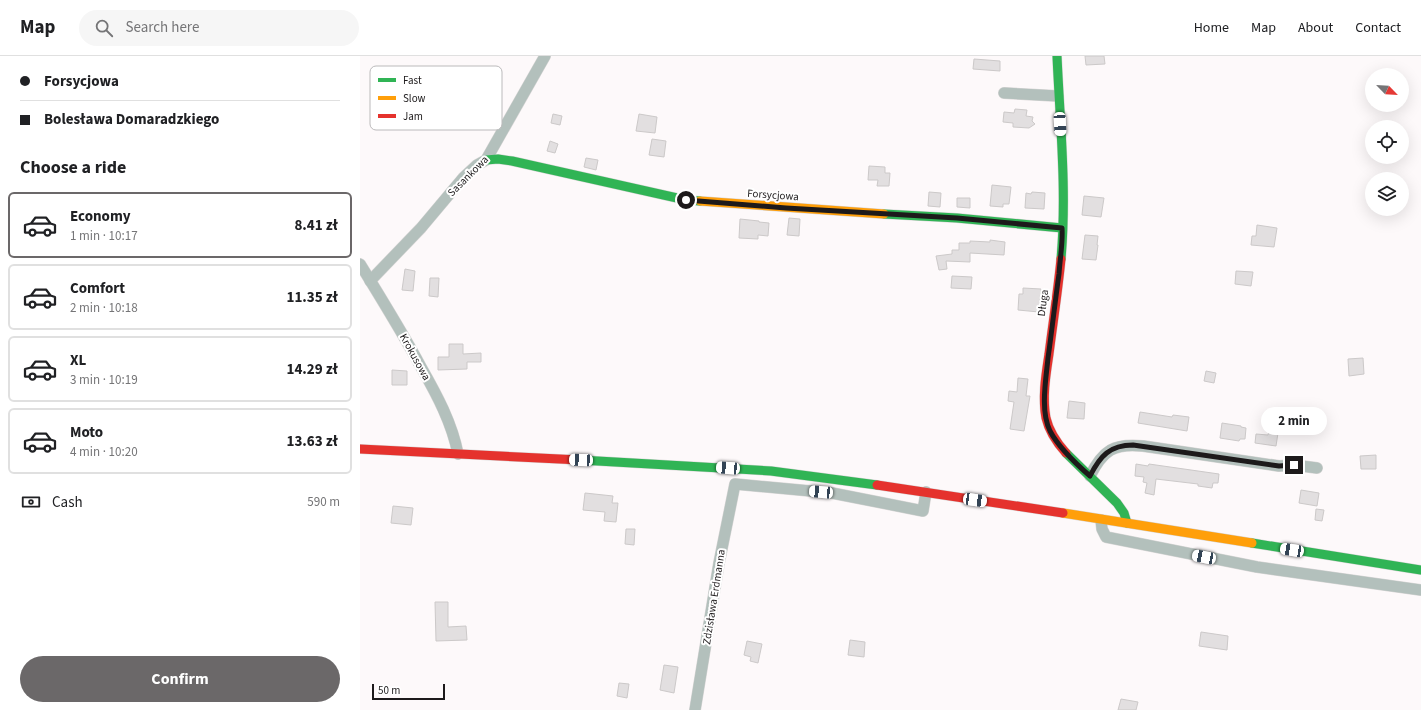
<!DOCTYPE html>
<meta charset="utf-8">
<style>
:root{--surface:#fff;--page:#f6f6f6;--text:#202124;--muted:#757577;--line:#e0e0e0;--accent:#6b6869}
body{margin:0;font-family:"Source Sans 3",sans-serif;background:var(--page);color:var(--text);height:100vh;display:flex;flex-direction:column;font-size:15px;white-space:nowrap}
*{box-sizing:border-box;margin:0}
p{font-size:13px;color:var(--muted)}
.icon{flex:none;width:22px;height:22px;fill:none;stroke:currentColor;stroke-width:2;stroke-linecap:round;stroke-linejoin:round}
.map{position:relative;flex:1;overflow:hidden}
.drawer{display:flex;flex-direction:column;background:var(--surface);width:360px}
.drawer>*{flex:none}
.guide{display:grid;align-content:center;height:88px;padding:0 20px;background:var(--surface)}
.needle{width:26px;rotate:115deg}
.tools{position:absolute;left:1005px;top:12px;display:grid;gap:8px}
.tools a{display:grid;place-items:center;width:44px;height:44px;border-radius:50%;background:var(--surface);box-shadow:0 4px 16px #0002;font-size:20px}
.scale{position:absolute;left:12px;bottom:10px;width:73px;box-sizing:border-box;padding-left:4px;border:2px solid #1d1a1b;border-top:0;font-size:11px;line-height:14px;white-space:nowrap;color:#1d1a1b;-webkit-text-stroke:3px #fff;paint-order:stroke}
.end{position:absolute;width:18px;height:18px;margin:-9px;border:5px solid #1d1a1b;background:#fff;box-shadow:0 0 0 2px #fff}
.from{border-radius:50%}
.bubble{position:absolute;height:28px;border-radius:14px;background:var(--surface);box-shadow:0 4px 16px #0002;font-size:13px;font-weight:700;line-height:28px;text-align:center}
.car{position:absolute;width:12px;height:24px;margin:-12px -6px;border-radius:5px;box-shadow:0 0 3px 1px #0007;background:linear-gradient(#fff 24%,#345 0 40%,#fff 0 76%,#345 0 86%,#fff 0)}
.guide b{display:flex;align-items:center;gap:14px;height:38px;font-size:15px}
.guide b+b{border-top:1px solid var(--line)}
.guide i{width:10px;height:10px;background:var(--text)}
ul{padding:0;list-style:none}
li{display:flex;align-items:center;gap:12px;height:66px;margin:0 8px 6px;padding:0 12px;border:2px solid var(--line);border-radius:6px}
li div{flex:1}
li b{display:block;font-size:15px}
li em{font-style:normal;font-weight:700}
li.selected{border-color:var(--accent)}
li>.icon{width:36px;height:36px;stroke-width:1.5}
h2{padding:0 20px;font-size:18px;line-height:48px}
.pay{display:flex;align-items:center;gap:10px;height:44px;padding:0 20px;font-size:15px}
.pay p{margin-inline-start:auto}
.button{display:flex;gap:8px;margin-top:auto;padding:8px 20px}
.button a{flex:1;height:46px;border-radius:24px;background:var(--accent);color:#fff;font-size:16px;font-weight:700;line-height:46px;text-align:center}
header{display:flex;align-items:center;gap:24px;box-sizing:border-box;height:56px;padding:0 20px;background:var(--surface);border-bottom:1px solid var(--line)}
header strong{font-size:19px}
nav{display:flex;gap:22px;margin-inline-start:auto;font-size:14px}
.search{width:280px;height:36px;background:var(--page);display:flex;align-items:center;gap:10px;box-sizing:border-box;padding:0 14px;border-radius:22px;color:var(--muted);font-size:15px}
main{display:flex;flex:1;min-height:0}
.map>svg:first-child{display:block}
</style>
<header>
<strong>Map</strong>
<div class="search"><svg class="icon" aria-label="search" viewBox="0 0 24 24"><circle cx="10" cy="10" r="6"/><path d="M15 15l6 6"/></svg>Search here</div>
<nav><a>Home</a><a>Map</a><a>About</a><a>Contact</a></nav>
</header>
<main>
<section class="drawer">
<div class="guide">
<b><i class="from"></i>Forsycjowa</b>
<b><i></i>Bolesława Domaradzkiego</b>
</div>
<h2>Choose a ride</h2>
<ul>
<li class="selected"><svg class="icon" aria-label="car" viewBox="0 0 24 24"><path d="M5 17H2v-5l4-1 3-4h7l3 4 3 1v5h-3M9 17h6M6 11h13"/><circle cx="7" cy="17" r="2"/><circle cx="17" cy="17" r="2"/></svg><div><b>Economy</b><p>1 min · 10:17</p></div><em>8.41 zł</em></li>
<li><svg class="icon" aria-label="car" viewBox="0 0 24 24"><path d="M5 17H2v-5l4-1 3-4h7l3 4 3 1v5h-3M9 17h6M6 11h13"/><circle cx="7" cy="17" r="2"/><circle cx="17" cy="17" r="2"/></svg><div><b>Comfort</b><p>2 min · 10:18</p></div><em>11.35 zł</em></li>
<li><svg class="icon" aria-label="car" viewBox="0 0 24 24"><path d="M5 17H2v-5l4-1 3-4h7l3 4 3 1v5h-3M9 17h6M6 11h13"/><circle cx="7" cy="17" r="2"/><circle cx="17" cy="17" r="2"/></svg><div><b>XL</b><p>3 min · 10:19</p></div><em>14.29 zł</em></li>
<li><svg class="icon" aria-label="car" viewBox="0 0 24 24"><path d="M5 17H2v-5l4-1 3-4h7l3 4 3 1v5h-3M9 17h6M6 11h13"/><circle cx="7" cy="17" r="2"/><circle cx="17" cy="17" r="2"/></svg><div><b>Moto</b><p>4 min · 10:20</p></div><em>13.63 zł</em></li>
</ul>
<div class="pay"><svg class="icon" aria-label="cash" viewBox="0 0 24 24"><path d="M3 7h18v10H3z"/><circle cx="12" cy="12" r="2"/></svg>Cash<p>590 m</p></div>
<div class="button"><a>Confirm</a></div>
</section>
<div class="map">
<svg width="1061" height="654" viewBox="0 0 1061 654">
<rect width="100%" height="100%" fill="#fdf9fa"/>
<g fill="#e2dfe0" stroke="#ccc9c9">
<polygon points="725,0 744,0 745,8 726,9"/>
<polygon points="614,3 640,5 640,15 613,13"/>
<polygon points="655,53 667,54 666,60 673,61 672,65 675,68 669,72 653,71 653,67 643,66 644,56 654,57"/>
<polygon points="193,58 202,60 200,69 191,67"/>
<polygon points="279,58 297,61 295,77 276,75"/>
<polygon points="292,83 306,85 304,101 289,99"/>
<polygon points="190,85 198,88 195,97 187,95"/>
<polygon points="226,102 238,104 236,114 224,111"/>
<polygon points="509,110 525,111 525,117 530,117 529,130 517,130 518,124 508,124"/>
<polygon points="632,129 651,131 649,148 643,148 643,151 630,150"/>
<polygon points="569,136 581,137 580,151 568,150"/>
<polygon points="672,136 685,137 684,153 665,152 666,137 671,138"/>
<polygon points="724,140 744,142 741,161 722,159"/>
<polygon points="597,142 610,142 610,152 597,151"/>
<polygon points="429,162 440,163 439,180 427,179"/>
<polygon points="380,163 399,165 399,166 409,167 408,180 398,179 398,183 379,182"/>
<polygon points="897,169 917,172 914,191 891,189 892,180 896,180"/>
<polygon points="725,179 738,180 737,189 738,189 736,204 722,203"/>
<polygon points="630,184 645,186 644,199 610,197 610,206 586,205 587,213 579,214 576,200 592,198 592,194 599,194 599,187 610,187 610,185 630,186"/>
<polygon points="45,213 55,215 53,235 42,234"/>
<polygon points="876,215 893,216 891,230 875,228"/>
<polygon points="592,220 612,221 611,233 591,232"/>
<polygon points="70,222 79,222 78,241 69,240"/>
<polygon points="663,232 681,233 679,256 658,254 659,238 663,238"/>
<polygon points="89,288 103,288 103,298 121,297 121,306 107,306 107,313 78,314 78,301 89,301"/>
<polygon points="1003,302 1004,318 989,320 988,303"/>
<polygon points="32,314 47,315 47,329 32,329"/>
<polygon points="846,315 856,317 854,327 844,325"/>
<polygon points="658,322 668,323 666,340 670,340 664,375 650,373 654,346 648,345 649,335 657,336"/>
<polygon points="709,345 725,347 724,363 707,362"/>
<polygon points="780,356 812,361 813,359 829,361 827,375 778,367"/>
<polygon points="862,367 881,370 881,371 886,372 885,383 880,383 879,385 860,382"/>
<polygon points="909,375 918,377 916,390 895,387 896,378 908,379"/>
<polygon points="1016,399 1016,413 1001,413 1000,400"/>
<polygon points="776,408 788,410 789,408 859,418 858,427 853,427 852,432 838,430 838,428 796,423 794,439 785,437 787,427 783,426 784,421 775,420"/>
<polygon points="941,434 959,437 957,450 939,447"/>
<polygon points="225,437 253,440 252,447 258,447 256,466 244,465 245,456 223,454"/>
<polygon points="33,450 53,452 51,469 31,467"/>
<polygon points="956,453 964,454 962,465 955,464"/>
<polygon points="266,473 275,473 274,489 265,488"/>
<polygon points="75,546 88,546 88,571 106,570 107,584 76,585"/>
<polygon points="841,576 868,580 867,594 839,590"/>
<polygon points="490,584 505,586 504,601 488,599"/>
<polygon points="387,585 402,588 398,607 390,605 391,601 384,599"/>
<polygon points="304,609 318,611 314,637 300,634"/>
<polygon points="259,627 269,628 267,642 257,640"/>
<polygon points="761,643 778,646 776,654 758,654"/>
</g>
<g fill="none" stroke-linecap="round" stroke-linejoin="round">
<defs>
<g id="street">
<polyline points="644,37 698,40"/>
<path d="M0 208C21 242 42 276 61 311 77 339 92 367 98 398"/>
<polyline points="10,225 61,172 103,122 117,109 126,104 185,0"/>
<path d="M730 420C743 394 754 387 783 390L919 410 934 409 957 412"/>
<polyline points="741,464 742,473 746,481 897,511 1061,534"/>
<polyline points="335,654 359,507 375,428 472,437 563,455 566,436"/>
</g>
<g id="fast">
<path d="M697 0C700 67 707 135 701 203"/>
<polyline points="126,104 138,103 152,105 326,144 340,145"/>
<polyline points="524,158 597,162 702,172"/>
<polyline points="706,397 757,447 764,457 767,467"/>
<polyline points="220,404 411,415 517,429"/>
<polyline points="892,487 1061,514"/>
</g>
<g id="slow">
<polyline points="340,145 524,158"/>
<polyline points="703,457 892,487"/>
</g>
<g id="jam">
<path d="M701 203C698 234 693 266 689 298 686 318 682 341 686 362 689 375 697 387 706 397"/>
<polyline points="0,393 220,404"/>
<polyline points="517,429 703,457"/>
</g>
</defs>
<use href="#street" stroke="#d8d6d6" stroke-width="12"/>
<use href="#fast" stroke="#d8d6d6" stroke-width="10"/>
<use href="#slow" stroke="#d8d6d6" stroke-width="10"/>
<use href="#jam" stroke="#d8d6d6" stroke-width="10"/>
<use href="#street" stroke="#b3c0bc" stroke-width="11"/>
<use href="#fast" stroke="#30b455" stroke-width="9"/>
<use href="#slow" stroke="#ff9f0a" stroke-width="9"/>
<use href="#jam" stroke="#e5322d" stroke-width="9"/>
</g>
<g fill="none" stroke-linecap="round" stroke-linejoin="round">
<path stroke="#1d1a1b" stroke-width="5" d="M326 144 426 152 597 162 702 172C703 187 700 202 699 218 695 246 692 274 688 302 686 323 680 355 690 375 699 392 715 407 730 420 740 400 750 389 773 389L919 410 934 409"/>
</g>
<g text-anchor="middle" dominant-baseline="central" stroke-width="4" stroke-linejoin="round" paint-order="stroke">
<g font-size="11" fill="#1d1a1b" stroke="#fff">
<text transform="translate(108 120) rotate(-45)">Sasankowa</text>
<text transform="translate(413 139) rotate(4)">Forsycjowa</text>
<text transform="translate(683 247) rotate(-83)">Długa</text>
<text transform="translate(55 301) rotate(61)">Krokusowa</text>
<text transform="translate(354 541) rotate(-81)">Zdzisława Erdmanna</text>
</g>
</g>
<rect x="10" y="10" width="132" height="64" rx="6" fill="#fff" stroke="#bbbabb" stroke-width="1"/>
<rect x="18" y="22" width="18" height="4" fill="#30b455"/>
<rect x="18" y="40" width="18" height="4" fill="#ff9f0a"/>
<rect x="18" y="58" width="18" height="4" fill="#e5322d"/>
<g font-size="11" fill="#1d1a1b">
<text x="43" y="28">Fast</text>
<text x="43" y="46">Slow</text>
<text x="43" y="64">Jam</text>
</g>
</svg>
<div class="tools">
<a><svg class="needle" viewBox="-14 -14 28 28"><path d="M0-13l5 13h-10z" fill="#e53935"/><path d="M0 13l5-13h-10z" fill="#757577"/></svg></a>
<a><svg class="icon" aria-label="locate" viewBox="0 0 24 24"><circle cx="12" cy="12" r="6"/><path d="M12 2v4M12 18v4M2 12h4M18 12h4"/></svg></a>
<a><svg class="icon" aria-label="layers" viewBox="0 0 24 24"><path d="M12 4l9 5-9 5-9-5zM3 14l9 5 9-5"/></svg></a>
</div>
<div class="scale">50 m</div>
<i class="end from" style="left:326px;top:144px"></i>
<i class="end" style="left:934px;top:409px"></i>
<div class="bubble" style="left:901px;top:351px;width:66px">2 min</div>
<i class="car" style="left:700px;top:68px;rotate:177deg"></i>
<i class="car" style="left:221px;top:404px;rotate:273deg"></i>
<i class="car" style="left:368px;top:412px;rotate:274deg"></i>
<i class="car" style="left:461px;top:436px;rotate:275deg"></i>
<i class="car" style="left:615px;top:444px;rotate:98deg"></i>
<i class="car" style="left:932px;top:494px;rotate:279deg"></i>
<i class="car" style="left:844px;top:501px;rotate:281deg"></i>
</div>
</main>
